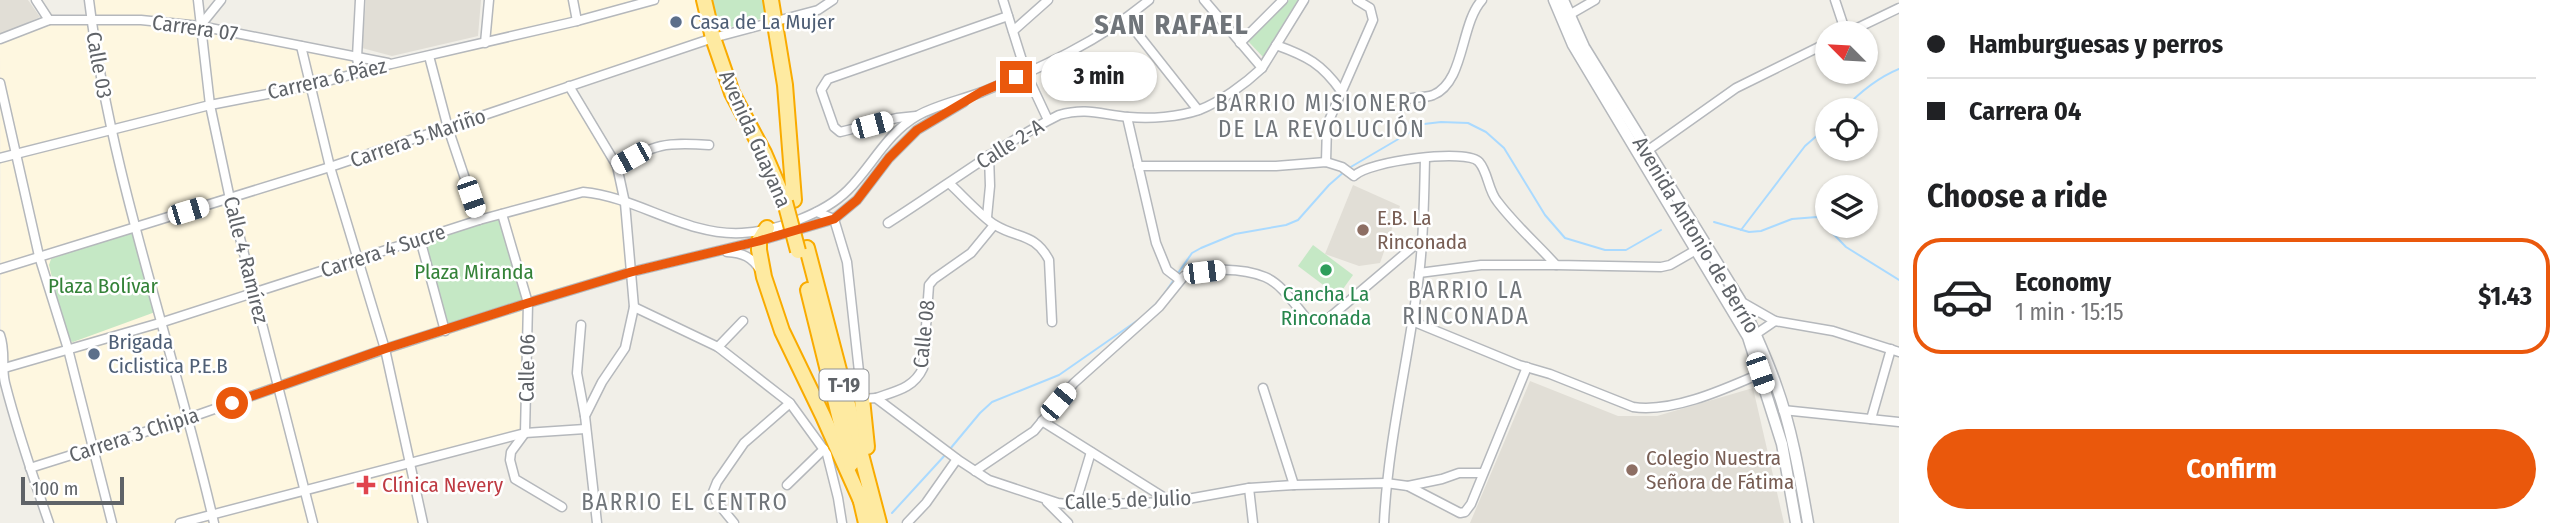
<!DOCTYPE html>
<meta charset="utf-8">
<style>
:root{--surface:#fff;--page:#f2f2f2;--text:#202124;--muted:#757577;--line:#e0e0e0;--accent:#ea580c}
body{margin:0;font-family:"Fira Sans Condensed",sans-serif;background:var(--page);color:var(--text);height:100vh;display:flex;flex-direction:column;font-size:26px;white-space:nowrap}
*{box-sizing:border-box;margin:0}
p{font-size:23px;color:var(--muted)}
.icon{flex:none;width:38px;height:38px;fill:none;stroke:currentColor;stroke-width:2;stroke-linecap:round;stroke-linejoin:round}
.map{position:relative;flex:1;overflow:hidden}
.sheet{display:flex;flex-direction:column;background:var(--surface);width:665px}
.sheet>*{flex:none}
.top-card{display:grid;align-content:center;height:154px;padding:0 28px;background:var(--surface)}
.needle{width:46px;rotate:294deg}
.tools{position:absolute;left:1815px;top:21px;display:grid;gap:14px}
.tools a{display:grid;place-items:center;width:63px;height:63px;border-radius:50%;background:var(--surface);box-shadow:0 2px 5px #0004;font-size:35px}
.scale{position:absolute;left:21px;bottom:18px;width:103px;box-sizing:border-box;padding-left:7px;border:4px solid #5f6368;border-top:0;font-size:19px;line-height:24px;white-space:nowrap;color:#5f6368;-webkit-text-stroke:5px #fff;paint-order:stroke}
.end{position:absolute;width:32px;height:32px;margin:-16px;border:9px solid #ea580c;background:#fff;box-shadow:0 0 0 4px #fff}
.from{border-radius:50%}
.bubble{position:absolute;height:49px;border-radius:24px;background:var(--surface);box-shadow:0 2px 5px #0004;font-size:23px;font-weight:700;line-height:49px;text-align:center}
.car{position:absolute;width:21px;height:42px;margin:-21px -10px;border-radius:9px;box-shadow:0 0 5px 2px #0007;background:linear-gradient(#fff 24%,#345 0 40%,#fff 0 76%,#345 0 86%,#fff 0)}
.top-card b{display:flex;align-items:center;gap:24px;height:66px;font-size:26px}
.top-card b+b{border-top:2px solid var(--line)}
.top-card i{width:18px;height:18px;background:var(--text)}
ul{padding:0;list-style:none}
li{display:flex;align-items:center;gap:21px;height:116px;margin:0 14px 10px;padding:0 14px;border:4px solid transparent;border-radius:28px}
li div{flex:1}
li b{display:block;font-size:26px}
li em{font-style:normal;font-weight:700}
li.on{border-color:var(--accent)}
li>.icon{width:63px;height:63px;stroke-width:1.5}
h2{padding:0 28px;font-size:32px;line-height:84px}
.action{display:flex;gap:14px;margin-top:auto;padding:14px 28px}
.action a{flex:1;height:80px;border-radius:42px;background:var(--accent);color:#fff;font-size:28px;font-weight:700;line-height:80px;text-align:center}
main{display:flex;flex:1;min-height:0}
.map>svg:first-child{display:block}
</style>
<main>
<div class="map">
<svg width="1899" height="523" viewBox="0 0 1899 523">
<rect width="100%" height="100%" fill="#f1efe8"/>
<polygon fill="#fef7e0" points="89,0 198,0 201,26 390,64 485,43 489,0 704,0 713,38 570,86 617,166 631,272 528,303 525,433 410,462 423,523 49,523 1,369 0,39 49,20 91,19"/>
<g fill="#e1ded6">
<polygon points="0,0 28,0 40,17 0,35"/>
<polygon points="366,0 481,0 478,36 392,56 362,48"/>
<polygon points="1353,185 1400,206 1380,263 1359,266 1325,254"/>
<polygon points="1530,381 1618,416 1657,416 1753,388 1784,523 1470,523"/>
</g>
<g fill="#c5e8c5">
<polygon points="711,0 767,0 768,12 764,18 717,31"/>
<polygon points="1289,0 1298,0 1263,57 1247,40"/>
<polygon points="501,216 525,301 447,328 423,241"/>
<polygon points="139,228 158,311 73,342 67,340 49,265 51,259"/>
<polygon points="1313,245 1353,275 1338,296 1298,266"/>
</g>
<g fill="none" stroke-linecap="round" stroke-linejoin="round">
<g stroke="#aadaff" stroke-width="2">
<path d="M1843 110C1859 93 1877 78 1899 69"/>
<polyline points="1349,168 1424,124 1441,122 1468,123 1486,132 1504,148 1545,215 1565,238 1605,250 1626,250 1661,230"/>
<polyline points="1714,222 1749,232 1761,231 1792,219 1817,217 1846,247 1899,280"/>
<polyline points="1741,230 1805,146 1827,127"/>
<polyline points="1178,273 1192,253 1201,248 1235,234 1286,225 1298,220 1329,185 1345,171"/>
<polyline points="1162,297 1175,278"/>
<polyline points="950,449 980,413 992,402 1059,375 1141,318 1157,303"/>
<polyline points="892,513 946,454"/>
</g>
<defs>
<g id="minor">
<polyline points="36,0 49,20"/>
<path d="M89 0C111 178 174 348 214 523"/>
<polyline points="198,0 210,105 230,199 313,523"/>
<polyline points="573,0 577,21"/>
<polyline points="1003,0 1026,73 1048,120"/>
<polyline points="1204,0 1262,68"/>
<polyline points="1835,0 1846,33"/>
<polyline points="1569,15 1595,0"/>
<polyline points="1126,19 1198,110"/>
<polyline points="200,26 221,0"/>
<polyline points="1013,31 1048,0"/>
<polyline points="1847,33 1899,8"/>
<polyline points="0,39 49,20 141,20 200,26 388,63"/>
<polyline points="485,43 489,0"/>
<polyline points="1240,43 1283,0"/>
<path d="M1276 45C1307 56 1322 64 1341 91"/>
<polyline points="301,46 330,167 385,349 423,523"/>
<polyline points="429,56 448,128 479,220"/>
<polyline points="359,72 357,57 360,0"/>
<polyline points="0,83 39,256 68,349 112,523"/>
<polyline points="569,86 617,166 625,203 634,307 625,348 602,382 585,416 597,523"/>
<path d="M1406 99C1414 97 1425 98 1433 95 1465 82 1460 24 1482 0"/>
<polyline points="916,116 897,118 840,132 834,127 821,90 828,79 1008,16"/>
<polyline points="1127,117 1156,243 1167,270 1180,280"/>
<polyline points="1647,151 1736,88 1827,43"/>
<polyline points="0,158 210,105 309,86 391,64 577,21 654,0"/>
<polyline points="1326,162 1327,125 1373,20 1370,8 1357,0"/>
<path d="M617 166C657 144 663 142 709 145"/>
<path d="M1138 166H1276L1326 162 1342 167 1354 176C1367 161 1468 148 1479 162 1488 172 1488 190 1497 201 1514 224 1537 244 1556 265L1661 267 1670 265 1696 250"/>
<path d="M950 184C962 195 982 217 995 225 1018 239 1035 233 1049 260L1052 322"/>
<polyline points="817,212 834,219 847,262 862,399 876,398 957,459 989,480 1058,503 1075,505 1171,502 1249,488 1294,485 1386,483 1408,486 1460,513 1465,512 1471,504 1527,367"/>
<polyline points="502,214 528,303 525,433 511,452 510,460 515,479 562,507"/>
<polyline points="987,217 990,186 989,155"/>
<path d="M888 223C945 187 999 145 1059 115 1088 107 1102 115 1129 117 1150 119 1179 117 1199 110 1220 102 1245 84 1262 68L1304 0"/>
<polyline points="420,239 445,331"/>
<path d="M727 252C743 253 752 257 760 270"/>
<polyline points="0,269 330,167 713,38 818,10 833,0"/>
<polyline points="1419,273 1481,265 1556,265"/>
<polyline points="1740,301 1775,321 1833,331 1899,352"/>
<polyline points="634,307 718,347 790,403 827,454 838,498 842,523"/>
<path d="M1412 321 1519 365 1550 374 1633 407C1674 413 1727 388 1764 372"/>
<polyline points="581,325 577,373 585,416"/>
<polyline points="1756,334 1775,321"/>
<path d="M0 335C6 352 1 366 5 383 17 430 33 477 49 523"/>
<polyline points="718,347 743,321"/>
<path d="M1 369 163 322 479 220 583 192C638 197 685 236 742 233 776 231 824 214 848 190 872 166 887 133 917 116 936 105 961 100 982 92 1041 68 1100 41 1149 0"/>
<polyline points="1263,388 1294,485"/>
<path d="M876 398C896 391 914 388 923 368L929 285 934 279 971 253 994 225"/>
<polyline points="1783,410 1899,422"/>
<polyline points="1871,419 1891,349"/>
<polyline points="1042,421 1171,502"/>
<polyline points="30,468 186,419 385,349 528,303 631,272 759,241 834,219 857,200 889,158 917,130 964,102"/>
<path d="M975 471 1034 431 1074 383 1159 307 1184 276C1206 267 1243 268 1265 277 1282 284 1295 305 1307 319L1321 320 1329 318 1421 240"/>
<polyline points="787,485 824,449"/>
<polyline points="1408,486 1442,479 1459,473 1483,473"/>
<polyline points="1249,488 1253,523"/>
<polyline points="1047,502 1068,523"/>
<polyline points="1075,505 1091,452"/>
<polyline points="180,523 525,433 585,429"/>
<polyline points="734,523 716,501 713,492 717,482 744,443 790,403"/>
<polyline points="907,523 926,503 957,459"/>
<path d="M1384 523C1388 439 1409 358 1419 275 1424 236 1424 197 1425 158"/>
</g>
<g id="tertiary">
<polyline points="1554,0 1573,45 1748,337 1782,444 1796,523"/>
<path d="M1563 0 1584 47 1740 300C1753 328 1766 356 1776 385 1792 429 1800 477 1808 523"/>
</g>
<g id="trunk">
<polyline points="704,0 713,38 732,93 764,153 785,202"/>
<polyline points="771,0 785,85 794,200"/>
<polyline points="767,228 759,241 759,250 764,277 782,331 823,416 861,501"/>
<polyline points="807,248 879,523"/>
<polyline points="808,290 851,464"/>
<polyline points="862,399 867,447"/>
<polyline points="859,493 866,523"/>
</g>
</defs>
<use href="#minor" stroke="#b5b8bc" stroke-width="11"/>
<use href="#tertiary" stroke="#b5b8bc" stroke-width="13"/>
<use href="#trunk" stroke="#f9ab00" stroke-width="18"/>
<use href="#minor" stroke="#fff" stroke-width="8"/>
<use href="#tertiary" stroke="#fff" stroke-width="10"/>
<use href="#trunk" stroke="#feeaa1" stroke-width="14"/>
<defs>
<polyline id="trunk-bridge" points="785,202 798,251"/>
</defs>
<use href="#trunk-bridge" stroke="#f9ab00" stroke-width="18" stroke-linecap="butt"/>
<use href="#trunk-bridge" stroke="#feeaa1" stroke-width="14"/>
</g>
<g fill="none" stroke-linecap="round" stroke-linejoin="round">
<polyline stroke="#ea580c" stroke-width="9" points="232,403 384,349 528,303 631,272 759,241 834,219 857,200 889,158 917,130 981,92 1016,77"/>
</g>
<g fill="#5c6f8a" stroke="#fff" stroke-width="2.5">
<circle cx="676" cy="22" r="7"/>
<circle cx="94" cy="354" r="7"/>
</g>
<g fill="#8d6e63" stroke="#fff" stroke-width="2.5">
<circle cx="1363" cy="230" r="7"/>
<circle cx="1632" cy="470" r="7"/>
</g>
<circle fill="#2e9e5b" stroke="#fff" stroke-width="2.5" cx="1326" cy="270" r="7"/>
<path fill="#e0444e" stroke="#fff" stroke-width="2.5" d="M362.5 474.5h7v7h7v7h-7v7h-7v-7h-7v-7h7z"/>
<g text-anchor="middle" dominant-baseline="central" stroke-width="5" stroke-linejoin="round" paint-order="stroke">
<rect fill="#fff" stroke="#8f9295" stroke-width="2" x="819.5" y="369.5" width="49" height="31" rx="5"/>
<g font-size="19" font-weight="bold" fill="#5f6368">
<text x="844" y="385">T-19</text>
</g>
<g font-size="21" fill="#4e5e75" stroke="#fff" text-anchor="start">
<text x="690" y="22">Casa de La Mujer</text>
<text x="108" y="342">Brigada<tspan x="108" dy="24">Ciclistica P.E.B</tspan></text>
</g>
<g font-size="21" fill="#5f6368" stroke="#fff">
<text transform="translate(195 28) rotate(8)">Carrera 07</text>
<text transform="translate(99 65) rotate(80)">Calle 03</text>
<text transform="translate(327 79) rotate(-13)">Carrera 6 Páez</text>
<text transform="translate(418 138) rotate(-19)">Carrera 5 Mariño</text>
<text transform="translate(755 139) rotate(66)">Avenida Guayana</text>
<text transform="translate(1010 144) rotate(-32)">Calle 2-A</text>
<text transform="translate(1696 235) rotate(59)">Avenida Antonio de Berrío</text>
<text transform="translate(383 251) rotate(-18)">Carrera 4 Sucre</text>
<text transform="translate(246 260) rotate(76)">Calle 4 Ramírez</text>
<text transform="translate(924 334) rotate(-84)">Calle 08</text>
<text transform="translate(527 368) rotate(-89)">Calle 06</text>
<text transform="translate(134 435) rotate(-18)">Carrera 3 Chipia</text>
<text transform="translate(1128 500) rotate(-2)">Calle 5 de Julio</text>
</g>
<g font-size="21" fill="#785e54" stroke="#fff" text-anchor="start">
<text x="1377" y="218">E.B. La<tspan x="1377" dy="24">Rinconada</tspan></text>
<text x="1646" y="458">Colegio Nuestra<tspan x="1646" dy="24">Señora de Fátima</tspan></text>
</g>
<g font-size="21" fill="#348238" stroke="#fff">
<text x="474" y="272">Plaza Miranda</text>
<text x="103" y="286">Plaza Bolívar</text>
</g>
<g font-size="21" fill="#27864d" stroke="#fff">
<text x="1326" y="294">Cancha La<tspan x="1326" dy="24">Rinconada</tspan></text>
</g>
<g font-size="21" fill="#be3a42" stroke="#fff" text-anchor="start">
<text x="382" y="485">Clínica Nevery</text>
</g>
<g font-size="23" letter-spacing="2" fill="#70757a" stroke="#fff">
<text x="1322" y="103">BARRIO MISIONERO<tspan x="1322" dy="26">DE LA REVOLUCIÓN</tspan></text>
<text x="1466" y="290">BARRIO LA<tspan x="1466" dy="26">RINCONADA</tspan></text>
<text x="685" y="502">BARRIO EL CENTRO</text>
</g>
<g font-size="28" font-weight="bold" letter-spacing="2" fill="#70757a" stroke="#fff">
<text x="1172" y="24">SAN RAFAEL</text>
</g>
</g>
</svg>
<div class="tools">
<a><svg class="needle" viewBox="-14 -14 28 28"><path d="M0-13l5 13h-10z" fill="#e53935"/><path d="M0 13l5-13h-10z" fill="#757577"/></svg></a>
<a><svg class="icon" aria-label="locate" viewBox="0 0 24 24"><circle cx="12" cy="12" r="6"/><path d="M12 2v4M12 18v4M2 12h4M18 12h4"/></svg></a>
<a><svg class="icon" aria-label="layers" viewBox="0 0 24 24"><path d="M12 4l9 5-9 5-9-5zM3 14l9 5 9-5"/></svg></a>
</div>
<div class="scale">100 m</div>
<i class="end from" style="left:232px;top:403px"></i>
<i class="end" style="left:1016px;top:77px"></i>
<div class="bubble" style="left:1041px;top:52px;width:116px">3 min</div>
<i class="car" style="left:872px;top:125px;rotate:75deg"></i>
<i class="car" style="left:631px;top:158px;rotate:241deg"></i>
<i class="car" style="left:471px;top:197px;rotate:161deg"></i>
<i class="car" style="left:188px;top:211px;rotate:73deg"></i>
<i class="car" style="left:1204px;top:272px;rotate:83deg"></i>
<i class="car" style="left:1760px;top:373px;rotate:161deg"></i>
<i class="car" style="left:1058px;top:402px;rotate:40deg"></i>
</div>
<section class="sheet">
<div class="top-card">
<b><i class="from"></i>Hamburguesas y perros</b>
<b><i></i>Carrera 04</b>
</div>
<h2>Choose a ride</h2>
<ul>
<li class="on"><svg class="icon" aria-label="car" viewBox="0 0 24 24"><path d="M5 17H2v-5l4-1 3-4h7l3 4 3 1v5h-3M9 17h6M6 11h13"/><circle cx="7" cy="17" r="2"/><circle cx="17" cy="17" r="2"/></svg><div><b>Economy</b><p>1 min · 15:15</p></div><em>$1.43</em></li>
</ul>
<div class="action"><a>Confirm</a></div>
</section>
</main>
